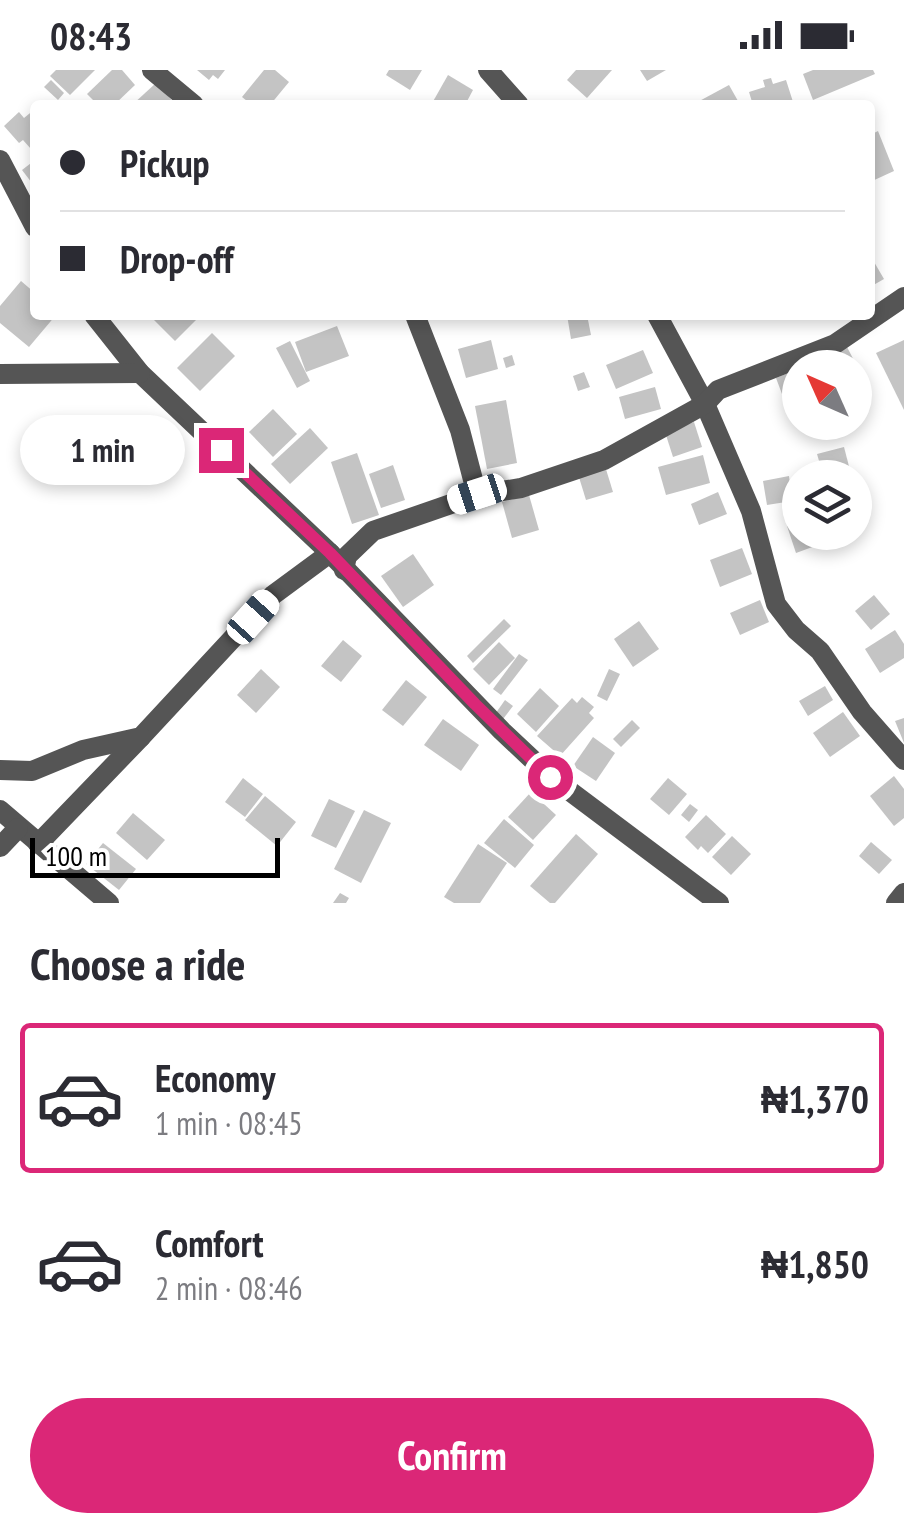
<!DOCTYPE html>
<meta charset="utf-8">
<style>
:root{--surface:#fff;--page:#f2f2f3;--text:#2b2b33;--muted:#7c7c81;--line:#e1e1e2;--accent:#db2777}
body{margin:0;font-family:"PT Sans Narrow",sans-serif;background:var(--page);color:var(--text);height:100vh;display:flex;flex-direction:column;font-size:38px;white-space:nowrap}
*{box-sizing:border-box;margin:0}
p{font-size:32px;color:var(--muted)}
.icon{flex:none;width:55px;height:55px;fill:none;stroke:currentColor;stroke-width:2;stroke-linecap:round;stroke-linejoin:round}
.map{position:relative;height:833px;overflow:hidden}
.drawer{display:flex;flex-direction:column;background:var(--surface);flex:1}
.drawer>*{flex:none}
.top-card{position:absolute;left:30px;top:30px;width:845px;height:220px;border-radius:10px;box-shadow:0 5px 15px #0003;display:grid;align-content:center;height:220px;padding:0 30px;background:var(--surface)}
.needle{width:65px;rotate:315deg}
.tools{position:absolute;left:782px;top:280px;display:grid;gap:20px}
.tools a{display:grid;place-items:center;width:90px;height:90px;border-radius:50%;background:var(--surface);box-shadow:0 5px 15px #0003;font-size:50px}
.scale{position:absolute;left:30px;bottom:25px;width:250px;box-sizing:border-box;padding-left:10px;border:5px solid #000;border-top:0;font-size:28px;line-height:35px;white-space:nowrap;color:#000;-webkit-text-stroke:8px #fff;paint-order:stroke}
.end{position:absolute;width:45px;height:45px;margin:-22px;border:12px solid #db2777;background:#fff;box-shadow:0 0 0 5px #fff}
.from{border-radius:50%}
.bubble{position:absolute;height:70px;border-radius:35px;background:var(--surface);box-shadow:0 5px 15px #0003;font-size:32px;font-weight:700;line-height:70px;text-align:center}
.car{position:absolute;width:30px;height:60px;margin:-30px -15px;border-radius:12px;box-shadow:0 0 8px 2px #0007;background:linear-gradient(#fff 24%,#345 0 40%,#fff 0 76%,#345 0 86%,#fff 0)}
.top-card b{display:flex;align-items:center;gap:35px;height:95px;font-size:38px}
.top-card b+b{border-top:2px solid var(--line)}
.top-card i{width:25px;height:25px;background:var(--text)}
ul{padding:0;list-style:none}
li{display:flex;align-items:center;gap:30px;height:150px;margin:0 20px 15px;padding:0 10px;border:5px solid transparent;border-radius:10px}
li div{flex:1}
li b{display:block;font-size:38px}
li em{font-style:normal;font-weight:700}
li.current{border-color:var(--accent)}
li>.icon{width:90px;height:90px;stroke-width:1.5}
h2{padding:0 30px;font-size:45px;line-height:120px}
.button{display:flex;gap:20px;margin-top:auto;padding:20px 30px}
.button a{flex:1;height:115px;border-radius:60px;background:var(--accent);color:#fff;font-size:40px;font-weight:700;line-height:115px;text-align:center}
.status{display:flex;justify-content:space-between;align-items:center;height:70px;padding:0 50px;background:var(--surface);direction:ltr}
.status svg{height:28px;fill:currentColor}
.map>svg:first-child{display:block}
</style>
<div class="status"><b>08:43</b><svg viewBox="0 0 49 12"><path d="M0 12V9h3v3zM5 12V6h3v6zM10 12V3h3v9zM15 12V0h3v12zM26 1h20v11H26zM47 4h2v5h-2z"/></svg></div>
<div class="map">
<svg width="904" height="833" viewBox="0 0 904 833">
<rect width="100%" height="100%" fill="#fff"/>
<g fill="#c4c4c4">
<polygon points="56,0 95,0 70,25 50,6"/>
<polygon points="112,0 122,0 135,15 114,35 98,35 87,24"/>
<polygon points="197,0 225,0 218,9 213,5 209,10"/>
<polygon points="264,0 275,0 289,12 270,35 252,35 242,27"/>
<polygon points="389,0 422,0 410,20 386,5"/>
<polygon points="576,0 612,0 587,28 567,10"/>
<polygon points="640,0 666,0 647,11"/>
<polygon points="813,0 873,0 875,4 813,30 803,4"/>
<polygon points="448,5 473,20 465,35 431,35"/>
<polygon points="771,8 773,14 786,10 794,35 753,35 749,22 765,17 763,10"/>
<polygon points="51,10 64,23 58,30 44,17"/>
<polygon points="156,13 176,35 132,35"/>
<polygon points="729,15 738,31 731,35 692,35"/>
<polygon points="35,39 35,76 31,79 23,70 19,73 4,56 19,42 24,48"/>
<polygon points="878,61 894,101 870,112 870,65"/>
<polygon points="35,90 35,117 22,100"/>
<polygon points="870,185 884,209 870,217"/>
<polygon points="21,211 35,223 35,245 56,245 29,277 0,253 0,236"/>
<polygon points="149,245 192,245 196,250 175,271"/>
<polygon points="567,245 587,245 591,265 571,269"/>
<polygon points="337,256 349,286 306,302 295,272"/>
<polygon points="212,263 235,286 200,321 177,298"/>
<polygon points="491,270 498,299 466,308 458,279"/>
<polygon points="904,270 904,340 876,283"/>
<polygon points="290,271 310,311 297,318 276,278"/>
<polygon points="847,277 860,302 855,304 855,298 817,298 815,293"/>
<polygon points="643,280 653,303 616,319 606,295"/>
<polygon points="512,285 515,295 506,298 503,288"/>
<polygon points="800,298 800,344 791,348 776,308"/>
<polygon points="584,302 590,317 578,321 573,306"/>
<polygon points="655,317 661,339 625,349 619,327"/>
<polygon points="506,330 517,393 487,399 475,336"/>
<polygon points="273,339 297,364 273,387 249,362"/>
<polygon points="694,352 702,377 673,387 665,362"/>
<polygon points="310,358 328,378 290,414 271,394"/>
<polygon points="844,377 852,408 824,408 817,384"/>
<polygon points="357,383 379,445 352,454 331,392"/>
<polygon points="703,385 710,413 666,425 658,397"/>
<polygon points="393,395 405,430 381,438 369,404"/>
<polygon points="605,396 613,422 586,430 578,404"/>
<polygon points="789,406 792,431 767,435 763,411"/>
<polygon points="718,422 727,444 699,455 691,434"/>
<polygon points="529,425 539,460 512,468 502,432"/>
<polygon points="800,451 800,462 823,462 826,472 796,483 787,456"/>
<polygon points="742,478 752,504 720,517 710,490"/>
<polygon points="413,484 434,515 403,537 381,506"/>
<polygon points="874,525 890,544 871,560 855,541"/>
<polygon points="760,530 769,552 740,565 730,543"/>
<polygon points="504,549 511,556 473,593 467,586"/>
<polygon points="639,551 659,579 633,597 614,569"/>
<polygon points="895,560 904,574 904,588 880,603 865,579"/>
<polygon points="343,570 362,586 341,612 321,596"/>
<polygon points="499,572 515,588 489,615 473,599"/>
<polygon points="519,584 528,590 501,625 493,619"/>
<polygon points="261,599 280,617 256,643 237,625"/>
<polygon points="609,599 620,604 607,631 597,626"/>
<polygon points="406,610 427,627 403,656 382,640"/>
<polygon points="825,616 833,630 808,646 799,631"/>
<polygon points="540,618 559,636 536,662 517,644"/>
<polygon points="582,627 594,637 589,643 594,648 560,686 537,666 572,628 577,633"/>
<polygon points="505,630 513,636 500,653 493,647"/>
<polygon points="843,642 860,666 830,687 813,663"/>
<polygon points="904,648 904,673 895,651"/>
<polygon points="443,649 479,675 461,701 424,675"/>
<polygon points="632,650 640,658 621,677 613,669"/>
<polygon points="593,667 615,683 596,711 573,696"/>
<polygon points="894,706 904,719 904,748 894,756 870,726"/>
<polygon points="243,708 263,724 245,747 225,732"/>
<polygon points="668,708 687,724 669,745 650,729"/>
<polygon points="531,722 556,745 533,770 508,747"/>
<polygon points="265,726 296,752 277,776 245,750"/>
<polygon points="329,729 355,741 336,778 311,766"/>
<polygon points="690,734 698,740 689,752 681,745"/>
<polygon points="364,740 391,753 361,813 334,799"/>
<polygon points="133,743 165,770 147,790 116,763"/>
<polygon points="706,745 726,764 708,783 701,776 698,780 685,767"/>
<polygon points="504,749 534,775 515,798 484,773"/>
<polygon points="576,764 598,784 555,833 550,833 530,816"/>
<polygon points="732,766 751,784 731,805 712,787"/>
<polygon points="871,772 892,790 879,804 859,786"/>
<polygon points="103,773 136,799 119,820 86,794"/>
<polygon points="478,774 507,793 480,833 454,833 444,827"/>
<polygon points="340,823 349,828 346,833 333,833"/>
</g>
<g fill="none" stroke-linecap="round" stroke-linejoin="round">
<g stroke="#555" stroke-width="20">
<polyline points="152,0 194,35"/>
<polyline points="488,0 519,35"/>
<polyline points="0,90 35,157"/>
<polyline points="94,245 140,303 330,483 502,661 551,707 719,833"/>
<polyline points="415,245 460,360 477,425"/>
<polyline points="657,245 705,334 751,441 776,534 796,560 820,581 862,642 904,690"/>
<polyline points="0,304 140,303"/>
<polyline points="344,500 347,486 373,461 477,425 521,418 604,390 705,334 718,320 835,274 904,227"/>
<polyline points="0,700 32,701 83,680 141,667 273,525 330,483"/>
<polyline points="0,740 109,833"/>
<polyline points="38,774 141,667"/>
<polyline points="0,777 18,758"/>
</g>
<polyline stroke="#555" stroke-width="20" points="896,833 904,823"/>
</g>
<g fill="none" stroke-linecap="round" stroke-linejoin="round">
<polyline stroke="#db2777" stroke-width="12" points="221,380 330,483 475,634 550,707"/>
</g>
</svg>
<div class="tools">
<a><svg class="needle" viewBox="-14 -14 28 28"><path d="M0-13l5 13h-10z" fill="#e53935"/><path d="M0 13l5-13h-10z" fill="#7c7c81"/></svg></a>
<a><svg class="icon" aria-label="layers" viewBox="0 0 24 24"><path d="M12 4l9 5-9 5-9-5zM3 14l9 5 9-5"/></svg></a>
</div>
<div class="scale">100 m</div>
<i class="end from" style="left:550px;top:707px"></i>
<i class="end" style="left:221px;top:380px"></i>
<div class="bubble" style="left:20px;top:345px;width:165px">1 min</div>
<i class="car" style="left:477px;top:424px;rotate:252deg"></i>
<i class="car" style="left:253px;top:547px;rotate:42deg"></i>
<div class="top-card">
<b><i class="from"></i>Pickup</b>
<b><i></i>Drop-off</b>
</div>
</div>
<section class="drawer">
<h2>Choose a ride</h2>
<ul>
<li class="current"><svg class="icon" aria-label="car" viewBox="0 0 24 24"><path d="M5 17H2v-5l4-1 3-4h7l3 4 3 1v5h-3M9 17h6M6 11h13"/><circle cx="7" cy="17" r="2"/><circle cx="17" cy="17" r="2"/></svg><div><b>Economy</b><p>1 min · 08:45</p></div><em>₦1,370</em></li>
<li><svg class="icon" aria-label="car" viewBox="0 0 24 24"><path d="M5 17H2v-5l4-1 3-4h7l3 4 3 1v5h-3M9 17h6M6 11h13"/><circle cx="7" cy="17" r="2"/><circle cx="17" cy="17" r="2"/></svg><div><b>Comfort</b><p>2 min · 08:46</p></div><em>₦1,850</em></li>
</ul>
<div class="button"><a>Confirm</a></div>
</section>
